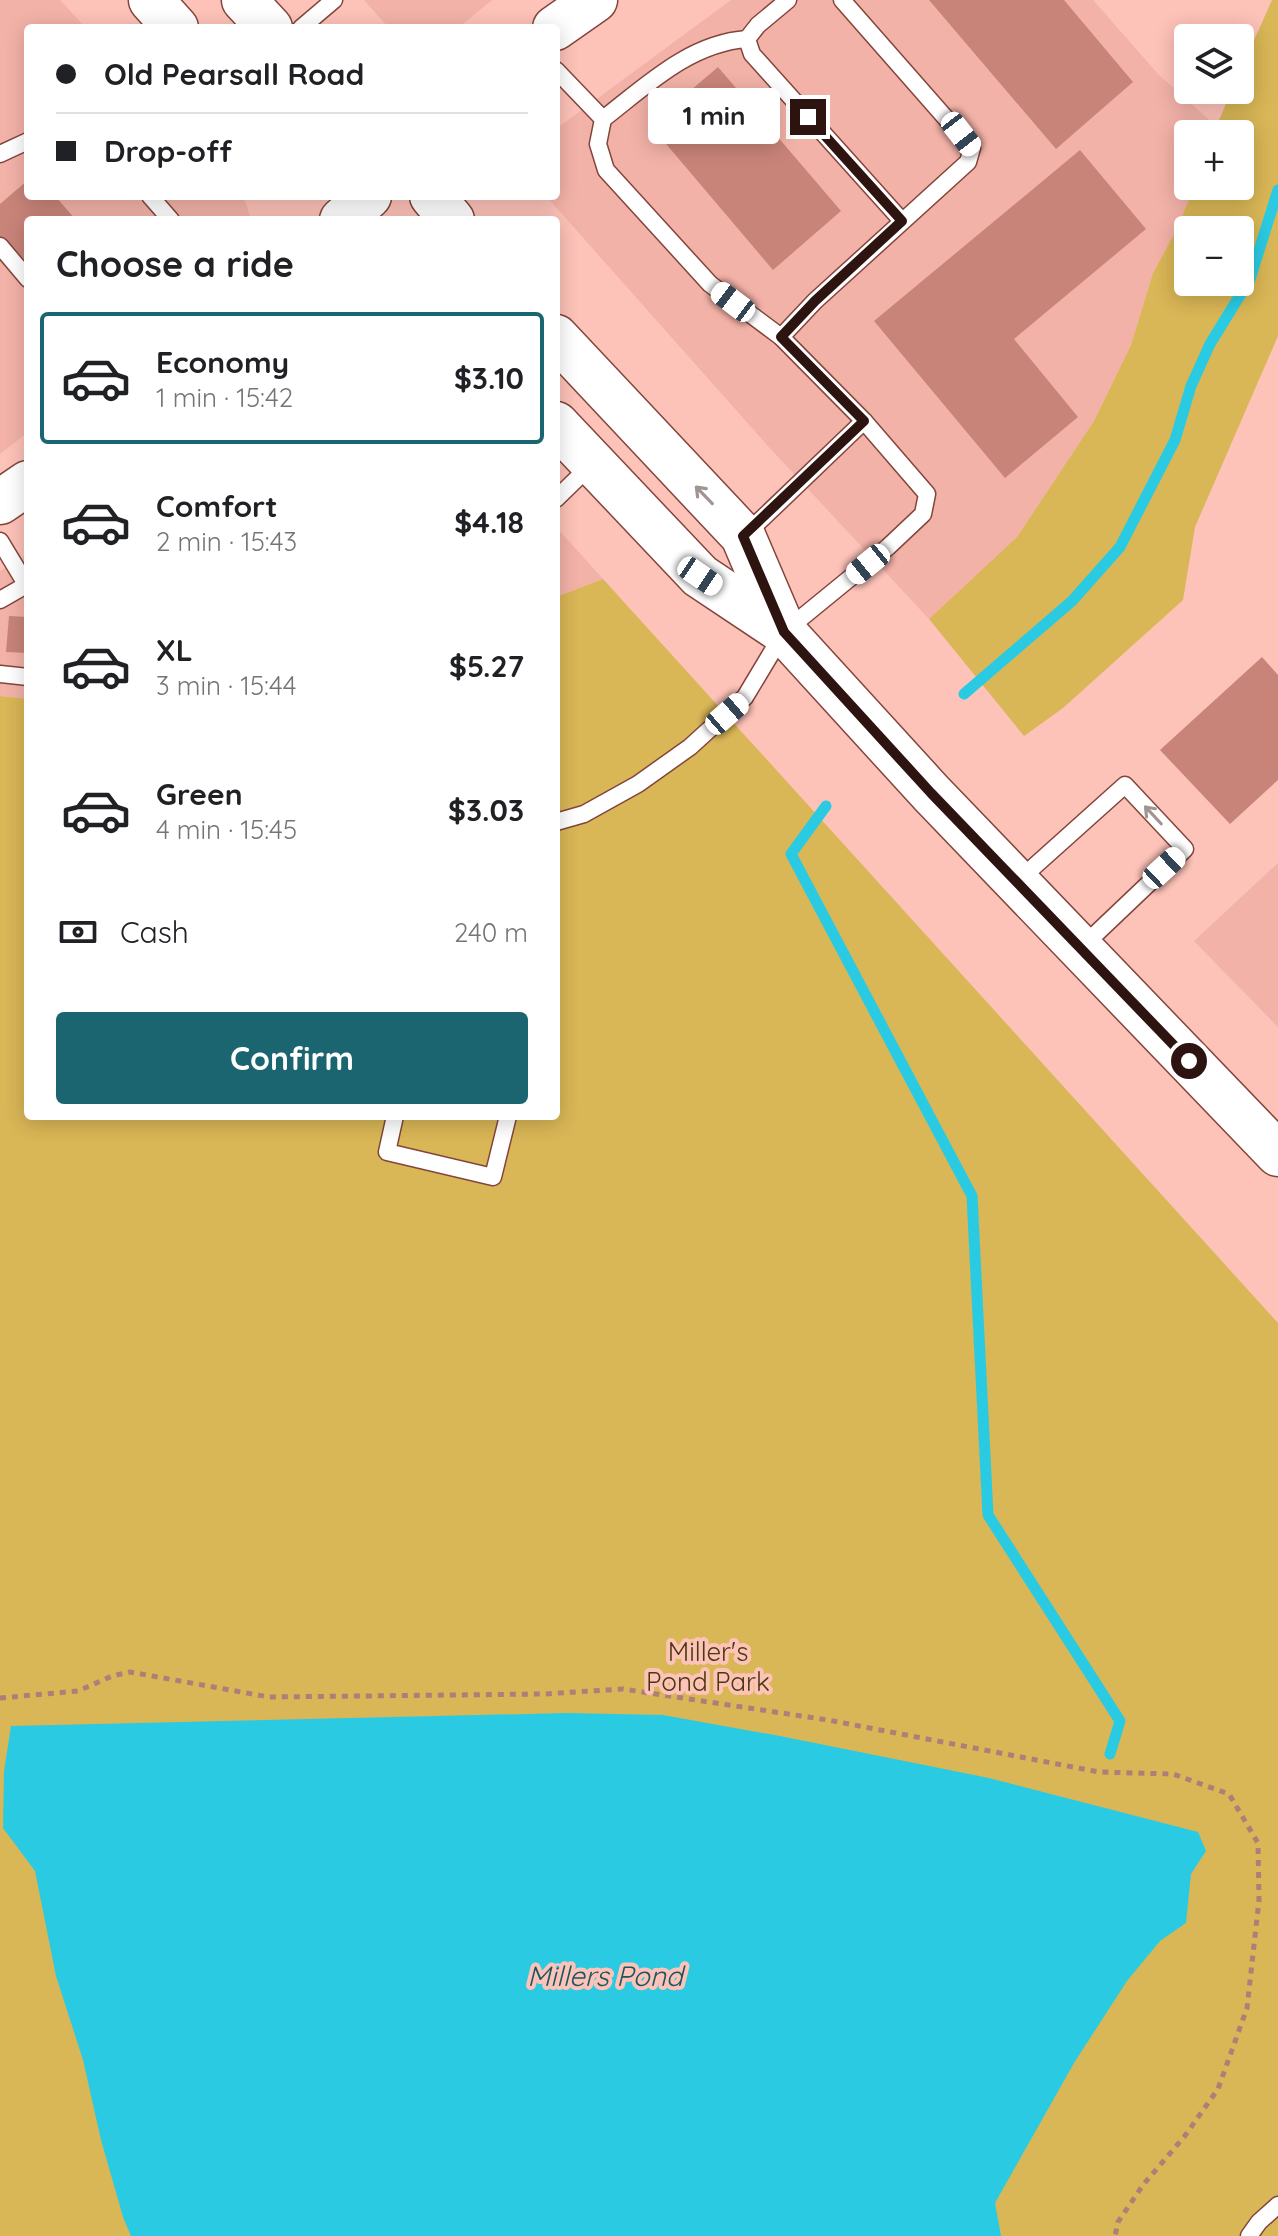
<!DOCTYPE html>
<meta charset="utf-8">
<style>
:root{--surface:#fff;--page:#f2f2f2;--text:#202124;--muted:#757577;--line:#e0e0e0;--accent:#1a6570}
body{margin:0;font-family:Quicksand,sans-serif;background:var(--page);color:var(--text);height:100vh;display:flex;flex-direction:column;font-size:30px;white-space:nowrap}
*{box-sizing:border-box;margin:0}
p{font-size:26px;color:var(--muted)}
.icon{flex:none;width:44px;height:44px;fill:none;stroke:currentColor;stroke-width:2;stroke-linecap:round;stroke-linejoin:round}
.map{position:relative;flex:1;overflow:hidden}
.drawer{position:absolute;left:24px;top:216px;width:536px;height:904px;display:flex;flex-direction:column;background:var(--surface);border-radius:8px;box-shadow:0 4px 20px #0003}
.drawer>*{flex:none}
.top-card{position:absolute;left:24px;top:24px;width:536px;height:176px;border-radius:8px;box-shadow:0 4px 20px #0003;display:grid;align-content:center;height:176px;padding:0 32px;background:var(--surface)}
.controls{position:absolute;left:1174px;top:24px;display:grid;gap:16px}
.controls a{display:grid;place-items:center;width:80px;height:80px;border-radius:8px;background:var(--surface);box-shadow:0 4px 20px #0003;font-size:40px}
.end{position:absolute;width:36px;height:36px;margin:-18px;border:10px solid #2e1410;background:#fff;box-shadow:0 0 0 4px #fff}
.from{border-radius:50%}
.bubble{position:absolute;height:56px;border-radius:8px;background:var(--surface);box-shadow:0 4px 20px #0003;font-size:26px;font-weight:800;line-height:56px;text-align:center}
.car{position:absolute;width:24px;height:48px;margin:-24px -12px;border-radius:10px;box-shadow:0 0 6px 2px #0007;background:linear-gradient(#fff 24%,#345 0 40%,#fff 0 76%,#345 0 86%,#fff 0)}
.top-card b{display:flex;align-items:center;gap:28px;height:76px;font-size:30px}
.top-card b+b{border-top:2px solid var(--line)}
.top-card i{width:20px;height:20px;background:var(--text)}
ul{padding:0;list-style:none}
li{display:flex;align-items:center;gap:24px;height:132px;margin:0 16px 12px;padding:0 16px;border:4px solid transparent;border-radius:8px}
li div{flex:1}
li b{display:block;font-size:30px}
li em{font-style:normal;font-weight:800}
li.active{border-color:var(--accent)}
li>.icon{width:72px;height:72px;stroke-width:1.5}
h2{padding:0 32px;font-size:36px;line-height:96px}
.pay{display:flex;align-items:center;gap:20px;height:88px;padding:0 32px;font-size:30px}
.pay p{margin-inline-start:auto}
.action{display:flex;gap:16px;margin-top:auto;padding:16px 32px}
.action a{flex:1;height:92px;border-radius:8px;background:var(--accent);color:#fff;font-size:32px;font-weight:800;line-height:92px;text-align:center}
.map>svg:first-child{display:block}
</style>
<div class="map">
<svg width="1278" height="2236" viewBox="0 0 1278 2236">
<rect width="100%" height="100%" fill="#fdc2b8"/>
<g fill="#f3b2a8">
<polygon points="0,0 60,0 86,28 28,28 28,196 240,196 246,203 251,220 28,220 28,432 0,454"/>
<polygon points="364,0 492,0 458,28 389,28"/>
<polygon points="731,0 1093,0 1158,74 1216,126 1213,134 1188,134 1188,186 1194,186 1178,227 1153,273 1131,345 1094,421 1017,537 929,619 767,445 546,196 556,196 556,129"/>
<polygon points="556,527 603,579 556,597"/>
<polygon points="28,554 28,699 0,696 0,571"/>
<polygon points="1278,863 1278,1027 1194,941"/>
</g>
<g fill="#d9b656" fill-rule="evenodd">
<path d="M1272 0H1278V336L1195 527 1183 600 1063 708 1024 736 929 619 1017 537 1094 421 1131 345 1153 273 1178 227 1194 186H1240V134H1213L1232 90H1240V72ZM1188 230H1240V282H1188Z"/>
<polygon points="603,579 1278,1323 1278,2236 0,2236 0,696 28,699 28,1116 556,1116 556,597"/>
</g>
<polygon fill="#2acbe2" points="567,1713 663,1715 780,1736 989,1778 1198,1832 1206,1851 1191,1874 1186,1923 1160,1941 1127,1981 1074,2063 995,2203 1001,2236 131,2236 123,2217 101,2140 83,2060 56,1976 35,1871 3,1828 4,1771 11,1726"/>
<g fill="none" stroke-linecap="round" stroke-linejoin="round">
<g stroke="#2acbe2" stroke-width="11">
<polyline points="964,694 1072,601 1120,547 1175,440 1191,386 1210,344 1250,279 1278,190"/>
<polyline points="826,806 791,854 972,1196 988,1515 1120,1721 1110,1754"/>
</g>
</g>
<g fill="#c98479">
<polygon points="929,0 1064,0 1133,82 1056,149"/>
<polygon points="718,67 841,211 773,270 650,125"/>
<polygon points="1080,150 1146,229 1014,339 1078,417 1005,478 874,321"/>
<polygon points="28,180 28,196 55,196 76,220 28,220 28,270 0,237 0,204"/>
<polygon points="9,616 28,617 28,653 6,652"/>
<polygon points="1262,657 1278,675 1278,780 1230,824 1160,750"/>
</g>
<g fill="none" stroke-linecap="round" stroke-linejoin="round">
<defs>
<g id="lane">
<polyline points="788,0 758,25 747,39 752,54 902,221"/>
<polyline points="301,28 334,0"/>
<polyline points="556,70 603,119 598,144 606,170 710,284 781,337"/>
<path d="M603 119C647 85 690 43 747 39"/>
<polyline points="0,154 28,141"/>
<polyline points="150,196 171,220"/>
<polyline points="0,246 28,279"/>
<polyline points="556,499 592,464"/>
<polyline points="745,535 864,421"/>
<polyline points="0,541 26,584"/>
<polyline points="0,600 28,584"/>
<polyline points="0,674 28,677"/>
<polyline points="556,822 584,814 638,784 690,747 745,697 784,632 888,547 923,514 927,494 864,421 781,337 815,301 968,162 972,148 842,0"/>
<polyline points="1019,880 1125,785 1185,849 1082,947"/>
<polyline points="395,1116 387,1152 493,1177 508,1116"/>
<polyline points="1249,2236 1259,2222 1278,2205"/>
</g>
<g id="secondary">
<polyline points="151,0 176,28"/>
<polyline points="244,0 270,28"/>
<polyline points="555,28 595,0"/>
<polyline points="432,196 452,220"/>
<polyline points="342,220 369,196"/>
<polyline points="556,337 743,536 784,632"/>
<polyline points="556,424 700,576 784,632 931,793 1278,1154"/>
<polyline points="0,502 28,483"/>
</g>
</defs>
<use href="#lane" stroke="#83453b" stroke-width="19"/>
<use href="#secondary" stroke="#83453b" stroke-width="47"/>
<polyline stroke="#ae7f78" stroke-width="5" stroke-dasharray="6 6" stroke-linecap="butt" points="0,1698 78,1691 112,1676 130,1672 269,1697 544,1694 623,1689 828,1720 1099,1772 1173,1774 1229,1794 1258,1843 1259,1900 1247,2008 1218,2089 1184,2137 1143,2185 1118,2222 1115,2236"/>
<use href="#lane" stroke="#fff" stroke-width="16"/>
<use href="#secondary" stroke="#fff" stroke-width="44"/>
</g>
<defs><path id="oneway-shaft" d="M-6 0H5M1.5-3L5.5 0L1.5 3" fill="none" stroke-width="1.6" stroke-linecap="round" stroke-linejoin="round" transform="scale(2)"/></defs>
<g stroke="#a19593">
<use href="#oneway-shaft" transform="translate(704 495) rotate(-134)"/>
<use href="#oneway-shaft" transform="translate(1153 815) rotate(-133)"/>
</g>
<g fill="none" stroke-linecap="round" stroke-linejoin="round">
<polyline stroke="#2e1410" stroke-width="10" points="808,117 902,221 815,301 781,337 864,421 743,536 784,632 931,793 1189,1061"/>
</g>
<g text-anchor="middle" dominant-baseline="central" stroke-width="8" stroke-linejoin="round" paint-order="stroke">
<g font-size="26" fill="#493a0e" stroke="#fdc2b8">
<text x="708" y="1651">Miller's<tspan x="708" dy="30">Pond Park</tspan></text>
</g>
<g font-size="28" font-style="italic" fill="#185660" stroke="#fdc2b8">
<text x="605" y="1975">Millers Pond</text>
</g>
</g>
</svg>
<div class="controls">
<a><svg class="icon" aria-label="layers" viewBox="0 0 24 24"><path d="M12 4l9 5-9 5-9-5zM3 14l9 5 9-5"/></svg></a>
<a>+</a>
<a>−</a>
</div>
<i class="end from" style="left:1189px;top:1061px"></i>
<i class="end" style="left:808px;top:117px"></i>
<div class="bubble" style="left:648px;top:88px;width:132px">1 min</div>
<i class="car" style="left:961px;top:134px;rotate:142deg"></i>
<i class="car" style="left:733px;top:302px;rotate:307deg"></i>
<i class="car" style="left:868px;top:564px;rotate:231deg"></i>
<i class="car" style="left:700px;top:576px;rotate:124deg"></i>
<i class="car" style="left:727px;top:714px;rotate:49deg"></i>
<i class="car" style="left:1164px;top:868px;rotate:47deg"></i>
<div class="top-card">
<b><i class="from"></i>Old Pearsall Road</b>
<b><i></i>Drop-off</b>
</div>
<section class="drawer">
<h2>Choose a ride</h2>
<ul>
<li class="active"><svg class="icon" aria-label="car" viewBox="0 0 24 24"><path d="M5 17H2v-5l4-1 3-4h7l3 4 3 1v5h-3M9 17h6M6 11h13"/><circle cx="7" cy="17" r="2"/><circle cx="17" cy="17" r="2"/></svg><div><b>Economy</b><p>1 min · 15:42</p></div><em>$3.10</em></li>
<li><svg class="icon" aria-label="car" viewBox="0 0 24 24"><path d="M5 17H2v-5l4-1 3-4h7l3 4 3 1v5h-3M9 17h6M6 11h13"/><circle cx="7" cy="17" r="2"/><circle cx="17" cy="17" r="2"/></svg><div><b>Comfort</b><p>2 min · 15:43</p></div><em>$4.18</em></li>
<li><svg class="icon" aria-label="car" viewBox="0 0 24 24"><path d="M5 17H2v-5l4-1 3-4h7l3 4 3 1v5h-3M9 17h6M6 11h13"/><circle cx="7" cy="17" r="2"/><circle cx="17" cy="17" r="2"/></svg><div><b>XL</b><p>3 min · 15:44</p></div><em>$5.27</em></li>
<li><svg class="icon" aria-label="car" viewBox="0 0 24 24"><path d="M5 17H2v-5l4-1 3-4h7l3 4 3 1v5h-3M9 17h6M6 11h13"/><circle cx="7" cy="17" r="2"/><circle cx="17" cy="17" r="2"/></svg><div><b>Green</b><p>4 min · 15:45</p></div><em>$3.03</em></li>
</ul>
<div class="pay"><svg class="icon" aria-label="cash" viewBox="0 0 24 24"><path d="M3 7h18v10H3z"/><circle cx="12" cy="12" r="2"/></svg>Cash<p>240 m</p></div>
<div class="action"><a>Confirm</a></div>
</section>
</div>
